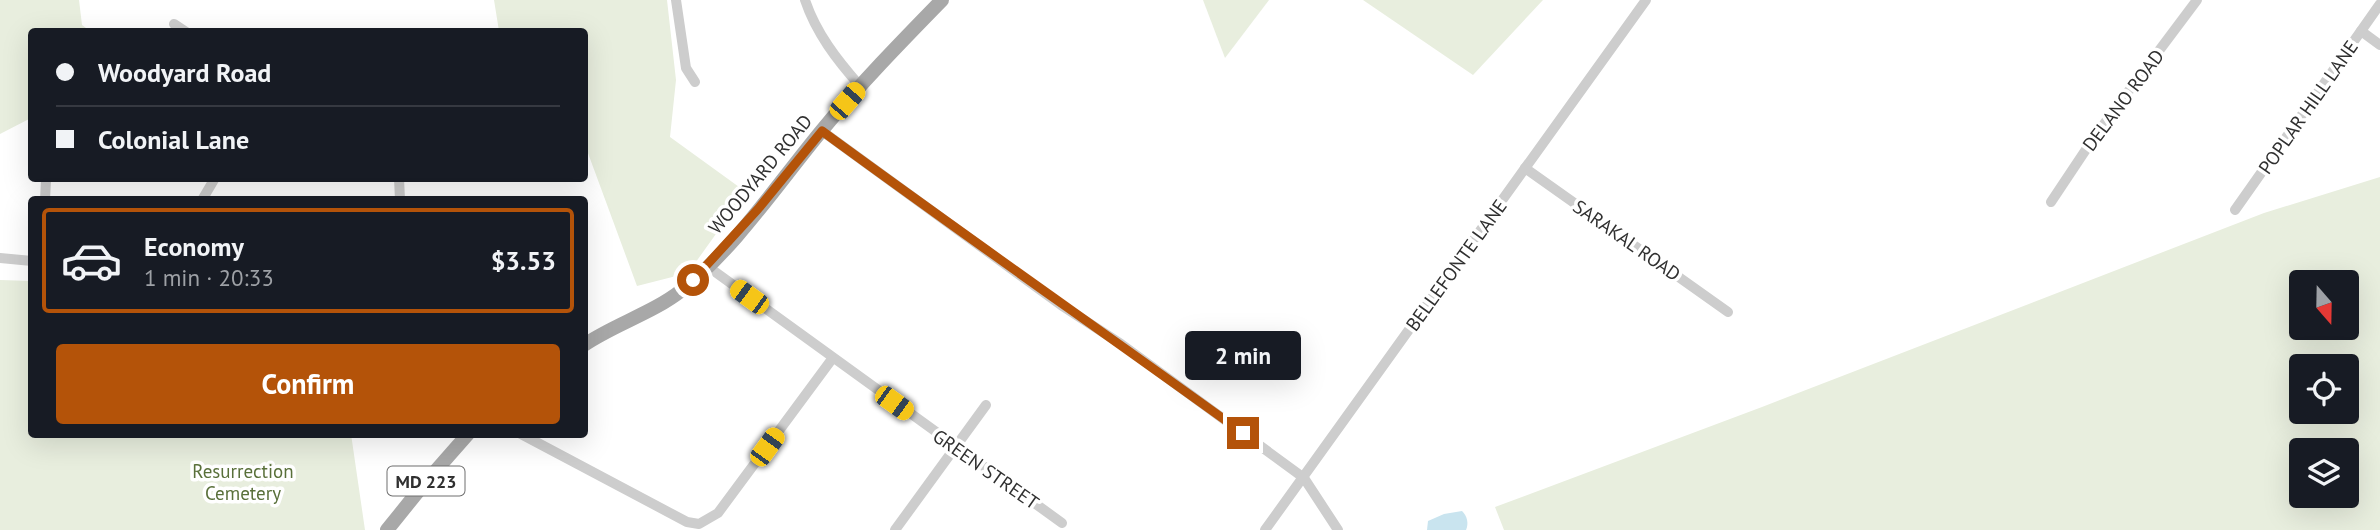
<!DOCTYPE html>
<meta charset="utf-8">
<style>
:root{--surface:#171b24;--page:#20242c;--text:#f1f3f6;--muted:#9ea1a6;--line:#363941;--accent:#b45309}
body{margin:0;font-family:"PT Sans",sans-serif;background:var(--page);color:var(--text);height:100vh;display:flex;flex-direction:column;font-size:26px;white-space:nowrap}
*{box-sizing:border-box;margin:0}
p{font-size:23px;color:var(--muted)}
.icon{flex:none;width:38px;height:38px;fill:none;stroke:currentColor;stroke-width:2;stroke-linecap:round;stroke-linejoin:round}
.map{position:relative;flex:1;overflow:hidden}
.drawer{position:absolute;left:28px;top:196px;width:560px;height:242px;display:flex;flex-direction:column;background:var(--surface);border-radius:7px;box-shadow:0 7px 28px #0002}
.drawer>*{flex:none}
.hud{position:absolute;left:28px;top:28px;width:560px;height:154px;border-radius:7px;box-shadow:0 7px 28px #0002;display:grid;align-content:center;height:154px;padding:0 28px;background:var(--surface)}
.needle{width:46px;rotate:160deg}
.controls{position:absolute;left:2289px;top:270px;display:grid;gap:14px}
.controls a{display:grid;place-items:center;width:70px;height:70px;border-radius:7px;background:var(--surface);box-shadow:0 7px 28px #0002;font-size:35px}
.end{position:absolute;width:32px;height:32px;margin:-16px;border:9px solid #b45309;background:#fff;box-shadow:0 0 0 4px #fff}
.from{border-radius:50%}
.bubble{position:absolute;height:49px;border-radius:7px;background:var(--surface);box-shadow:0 7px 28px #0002;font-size:23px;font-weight:700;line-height:49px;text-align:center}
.car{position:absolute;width:21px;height:42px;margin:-21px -10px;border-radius:9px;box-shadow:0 0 5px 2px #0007;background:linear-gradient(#f5c518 24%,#345 0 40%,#f5c518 0 76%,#345 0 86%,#f5c518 0)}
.hud b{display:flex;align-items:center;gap:24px;height:66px;font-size:26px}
.hud b+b{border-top:2px solid var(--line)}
.hud i{width:18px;height:18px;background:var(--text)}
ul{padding:12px 0 0;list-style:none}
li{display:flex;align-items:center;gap:21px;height:105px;margin:0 14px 10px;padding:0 14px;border:4px solid transparent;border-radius:7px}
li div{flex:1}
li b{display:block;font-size:26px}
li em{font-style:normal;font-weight:700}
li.on{border-color:var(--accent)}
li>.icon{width:63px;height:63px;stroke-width:1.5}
.primary-button{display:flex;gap:14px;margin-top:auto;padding:14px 28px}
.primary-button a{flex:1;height:80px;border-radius:7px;background:var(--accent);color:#fff;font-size:28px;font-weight:700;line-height:80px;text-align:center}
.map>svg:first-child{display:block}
</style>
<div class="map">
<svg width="2380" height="530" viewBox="0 0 2380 530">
<rect width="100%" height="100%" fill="#fff"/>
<g fill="#e8eede" fill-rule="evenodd">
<polygon points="0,0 79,0 82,25 90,31 32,32 31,118 0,134"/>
<polygon points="494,0 667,0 676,80 670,137 746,192 688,273 637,286 585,145 584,32 499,31"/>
<polygon points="1203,0 1269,0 1225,58"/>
<polygon points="1363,0 1543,0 1473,75"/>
<path d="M2380 177V530H1504L1495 507 1762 407 2264 213ZM2301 282H2347V327H2301ZM2301 366H2347V411H2301ZM2301 450H2347V495H2301Z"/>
<polygon points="0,280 31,281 32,434 351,434 365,530 0,530"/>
</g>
<path fill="#c9e4ef" d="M1462 511C1467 516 1469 523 1466 530H1427L1428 521 1444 514Z"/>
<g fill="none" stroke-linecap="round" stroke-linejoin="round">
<g stroke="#cdcdcd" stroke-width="10">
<polyline points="676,0 686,68 695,82"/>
<path d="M805 0C816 33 837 60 860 86"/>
<polyline points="174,24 186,32"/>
<polyline points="2361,31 2380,45"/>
<polyline points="822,131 1061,305 1121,344 1304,478 1338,530"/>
<polyline points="1525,168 1728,312"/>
<polyline points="399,178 400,200"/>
<polyline points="45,200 46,180"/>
<polyline points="202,200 215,178"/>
<polyline points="2051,202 2095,136 2197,0"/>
<polyline points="2235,210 2380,4"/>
<polyline points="0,258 32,261"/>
<polyline points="707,266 1062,523"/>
<polyline points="521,434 687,522 699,524 718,513 832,359"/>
<polyline points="895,530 986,405"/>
<polyline points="1265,530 1646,0"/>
</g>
<g stroke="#a8a8a8" stroke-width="14">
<path d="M584 345C615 324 653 313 682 290 735 248 779 182 823 129 860 84 901 42 942 0"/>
<polyline points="387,530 424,484 468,434"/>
</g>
</g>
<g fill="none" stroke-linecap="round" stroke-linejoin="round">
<path stroke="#b45309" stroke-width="9" d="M693 280 758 209 822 131C961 233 1103 332 1243 433"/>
</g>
<g text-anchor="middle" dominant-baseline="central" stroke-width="7" stroke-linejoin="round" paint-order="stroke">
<rect fill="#fff" stroke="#6e6e6e" stroke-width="2" x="387.5" y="466.5" width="77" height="29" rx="5"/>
<g font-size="18" font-weight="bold" fill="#303030">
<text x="426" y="481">MD 223</text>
</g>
<g font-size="19" fill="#303030" stroke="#fff">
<text transform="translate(2123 100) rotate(-53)">DELANO ROAD</text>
<text transform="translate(2308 107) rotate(-55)">POPLAR HILL LANE</text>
<text transform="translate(760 174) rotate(-50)">WOODYARD ROAD</text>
<text transform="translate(1627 240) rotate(35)">SARAKAL ROAD</text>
<text transform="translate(1456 265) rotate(-54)">BELLEFONTE LANE</text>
<text transform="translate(986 469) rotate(35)">GREEN STREET</text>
</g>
<g font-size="19" fill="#59703a" stroke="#fff">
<text x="243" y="471">Resurrection<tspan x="243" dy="22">Cemetery</tspan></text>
</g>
</g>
</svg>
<div class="controls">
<a><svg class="needle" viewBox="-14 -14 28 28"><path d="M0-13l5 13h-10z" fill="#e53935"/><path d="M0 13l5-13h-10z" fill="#9ea1a6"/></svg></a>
<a><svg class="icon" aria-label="locate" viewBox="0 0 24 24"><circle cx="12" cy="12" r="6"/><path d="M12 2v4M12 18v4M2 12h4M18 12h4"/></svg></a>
<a><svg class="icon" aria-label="layers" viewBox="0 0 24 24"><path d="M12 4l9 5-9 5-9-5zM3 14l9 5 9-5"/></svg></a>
</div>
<i class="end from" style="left:693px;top:280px"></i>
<i class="end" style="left:1243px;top:433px"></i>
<div class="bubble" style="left:1185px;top:331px;width:116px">2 min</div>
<i class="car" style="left:847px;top:101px;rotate:41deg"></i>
<i class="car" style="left:749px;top:297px;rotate:306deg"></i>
<i class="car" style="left:894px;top:403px;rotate:126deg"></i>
<i class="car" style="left:767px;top:447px;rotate:36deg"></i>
<div class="hud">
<b><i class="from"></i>Woodyard Road</b>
<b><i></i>Colonial Lane</b>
</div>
<section class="drawer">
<ul>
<li class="on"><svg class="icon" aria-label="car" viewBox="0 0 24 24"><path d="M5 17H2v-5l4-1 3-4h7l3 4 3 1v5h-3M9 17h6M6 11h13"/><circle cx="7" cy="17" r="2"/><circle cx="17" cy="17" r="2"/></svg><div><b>Economy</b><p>1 min · 20:33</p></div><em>$3.53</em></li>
</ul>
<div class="primary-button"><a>Confirm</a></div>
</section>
</div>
